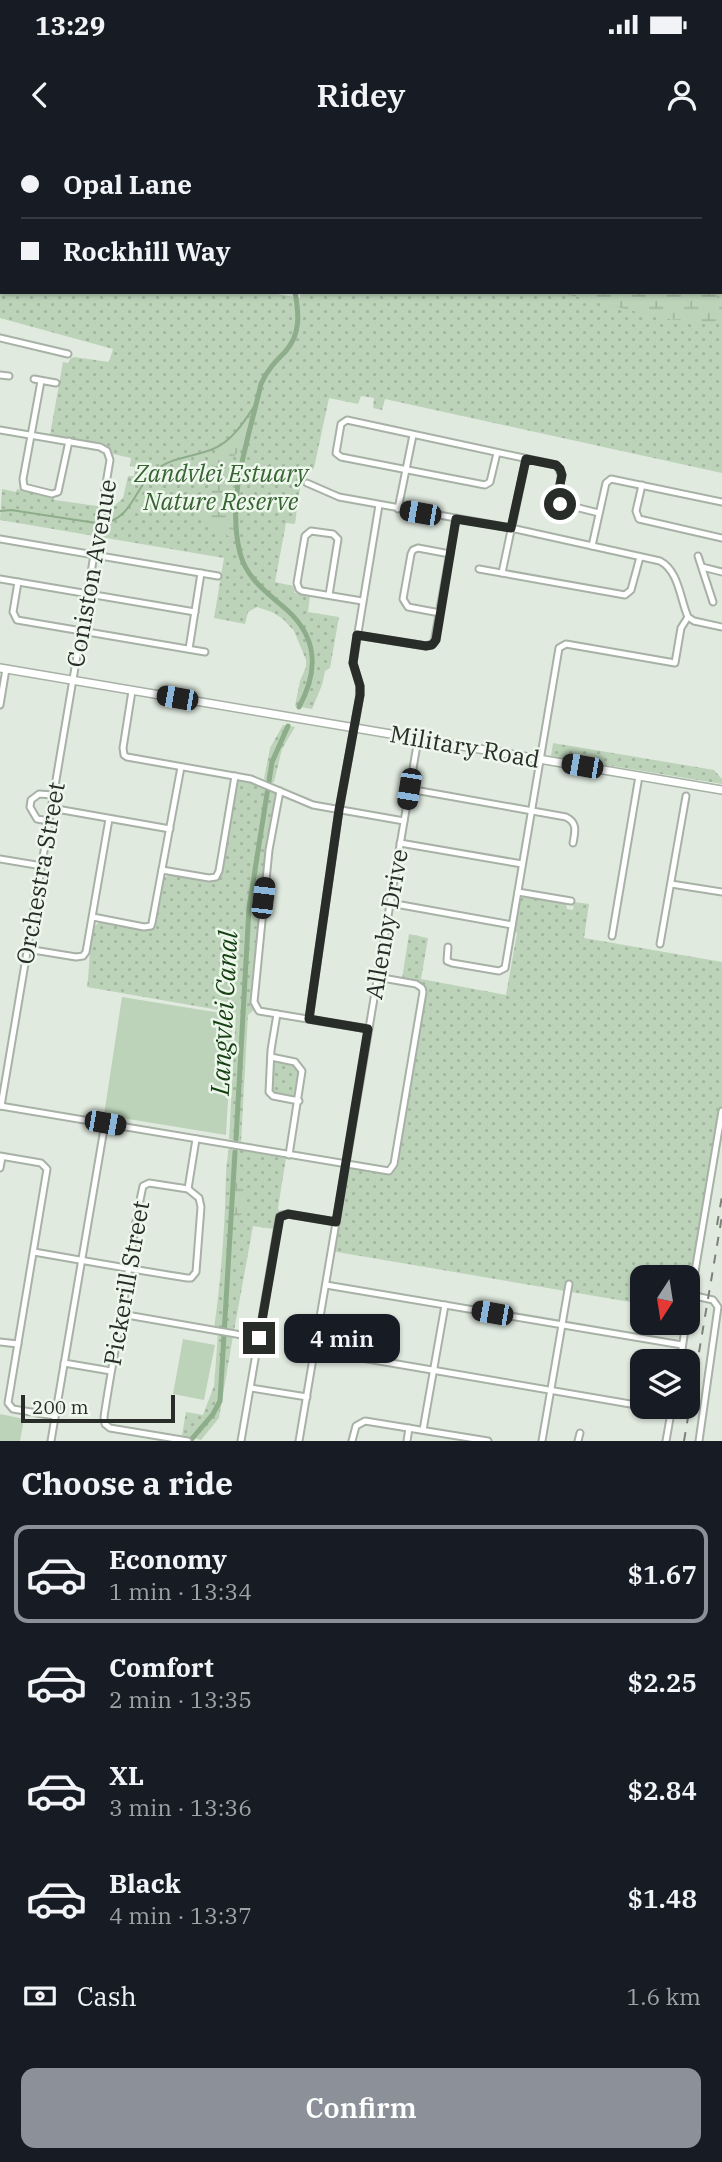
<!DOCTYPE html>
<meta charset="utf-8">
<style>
:root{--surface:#171b24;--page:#20242c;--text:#f1f3f6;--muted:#9ea1a6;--line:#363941;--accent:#8c9099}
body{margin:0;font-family:"IBM Plex Serif",serif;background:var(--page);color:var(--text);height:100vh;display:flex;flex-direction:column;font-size:26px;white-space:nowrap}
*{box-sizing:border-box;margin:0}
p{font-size:23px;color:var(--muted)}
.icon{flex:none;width:38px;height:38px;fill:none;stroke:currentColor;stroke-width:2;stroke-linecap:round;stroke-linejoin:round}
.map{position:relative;height:1301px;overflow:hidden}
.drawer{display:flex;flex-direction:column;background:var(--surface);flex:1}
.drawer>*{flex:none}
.guide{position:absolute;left:0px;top:0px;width:723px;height:154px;box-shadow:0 2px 5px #0004;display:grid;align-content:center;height:154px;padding:0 21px;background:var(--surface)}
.needle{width:46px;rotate:192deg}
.tools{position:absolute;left:630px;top:1125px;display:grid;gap:14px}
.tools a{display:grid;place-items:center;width:70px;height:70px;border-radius:14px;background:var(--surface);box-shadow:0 2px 5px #0004;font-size:35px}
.scale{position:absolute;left:21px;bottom:18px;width:154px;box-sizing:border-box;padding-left:7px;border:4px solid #292d29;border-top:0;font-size:19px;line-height:24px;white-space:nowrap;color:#292d29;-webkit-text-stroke:5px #edf7ec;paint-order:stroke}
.end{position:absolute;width:32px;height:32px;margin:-16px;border:9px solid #292d29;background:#fff;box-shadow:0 0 0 4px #fff}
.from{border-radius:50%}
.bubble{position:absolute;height:49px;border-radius:14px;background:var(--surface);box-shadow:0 2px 5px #0004;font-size:23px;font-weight:600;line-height:49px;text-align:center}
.car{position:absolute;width:21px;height:42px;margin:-21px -10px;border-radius:9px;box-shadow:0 0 5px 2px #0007;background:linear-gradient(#222 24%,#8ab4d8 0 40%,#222 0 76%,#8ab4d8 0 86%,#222 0)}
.guide b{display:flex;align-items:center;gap:24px;height:66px;font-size:26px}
.guide b+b{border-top:2px solid var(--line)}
.guide i{width:18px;height:18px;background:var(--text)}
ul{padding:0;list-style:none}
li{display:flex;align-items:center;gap:21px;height:98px;margin:0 14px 10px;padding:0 7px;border:4px solid transparent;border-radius:14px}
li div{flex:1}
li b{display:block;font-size:26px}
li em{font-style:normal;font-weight:600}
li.selected{border-color:var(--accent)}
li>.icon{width:63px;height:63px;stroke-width:1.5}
h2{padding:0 21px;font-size:32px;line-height:84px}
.pay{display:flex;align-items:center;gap:18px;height:77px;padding:0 21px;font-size:26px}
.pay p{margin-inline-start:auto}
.button{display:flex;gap:14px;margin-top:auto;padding:14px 21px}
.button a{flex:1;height:80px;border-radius:14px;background:var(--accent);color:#fff;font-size:28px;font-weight:600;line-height:80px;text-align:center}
.status{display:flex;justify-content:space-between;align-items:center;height:49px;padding:0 35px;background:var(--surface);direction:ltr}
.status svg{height:19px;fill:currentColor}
header{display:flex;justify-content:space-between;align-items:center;height:91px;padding:0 21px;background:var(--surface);font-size:32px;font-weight:600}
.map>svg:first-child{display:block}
</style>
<div class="status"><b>13:29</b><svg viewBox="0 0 49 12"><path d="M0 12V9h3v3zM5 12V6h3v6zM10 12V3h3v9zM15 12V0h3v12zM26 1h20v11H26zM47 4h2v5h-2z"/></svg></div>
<header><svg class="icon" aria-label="back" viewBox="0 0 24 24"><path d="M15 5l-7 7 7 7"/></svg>Ridey<svg class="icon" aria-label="person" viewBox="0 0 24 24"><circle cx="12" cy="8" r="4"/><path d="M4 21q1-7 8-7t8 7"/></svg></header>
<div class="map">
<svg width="722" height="1301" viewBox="0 0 722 1301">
<defs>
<pattern id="grass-dots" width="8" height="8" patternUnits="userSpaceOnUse" patternTransform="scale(1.75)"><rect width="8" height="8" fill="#bcd3b9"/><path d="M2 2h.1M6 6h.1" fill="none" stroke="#a2b59f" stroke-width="1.8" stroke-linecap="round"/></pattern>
<pattern id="wetland-marsh" width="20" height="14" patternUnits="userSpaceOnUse" patternTransform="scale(1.75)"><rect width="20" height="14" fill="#bcd3b9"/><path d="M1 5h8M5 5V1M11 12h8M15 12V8" fill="none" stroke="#a2b59f"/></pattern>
</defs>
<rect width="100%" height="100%" fill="#e0eadf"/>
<g fill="url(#grass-dots)">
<path d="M302 0H722V333L385 259 382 270 373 268 374 258 361 256 358 264 329 258 314 328C297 338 298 365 295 384L286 383 275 442 293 446 295 453 310 456 308 472 339 477 330 528 325 531 322 545 312 569 295 566 300 541 306 527V520L294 491 283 479 272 472 257 467 248 472 245 484 214 478 224 418 0 380 2 349 16 352 17 349 54 356V360L112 368 123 358 128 336H134L135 327 130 326 131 318 113 314 110 308 105 305 50 295 63 222 68 223 71 218 74 217 109 222 113 209 0 178V87L2 88V152H265L300 158 301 152H721V2H301Z"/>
<polygon points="283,585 295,587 282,609 274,642 271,643 264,639 270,608"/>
<polygon points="553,603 714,630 722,639 722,644 551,616"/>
<path d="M243 640C254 642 269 646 277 654L252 862 255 869 248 875 241 1002 229 999 236 873 87 847C90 827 89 807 93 787L100 782 147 790 152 788 155 783 163 739 170 734 211 740 217 739 221 734 235 645 238 641Z"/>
<polygon points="524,755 563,762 566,763 567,769 573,770 574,762 589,764 584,798 722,822 722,971 688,1172 688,1138 642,1138 642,1164 331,1111 346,1025 392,1029 422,848 419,842 402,839 409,794 428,798 421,839 506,855 517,793 514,792 519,761"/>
<polygon points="277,920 293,923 300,929 297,955 295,957 274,954 272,951 273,924"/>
<path d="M229 1008 286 1018 278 1068 280 1073 274 1089 253 1086 234 1191 214 1188C220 1148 223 1108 225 1068 226 1047 225 1029 229 1008Z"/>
<polygon points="218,1193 233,1196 219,1278 201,1300 182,1295 186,1272 203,1275 214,1246"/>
</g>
<g fill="url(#wetland-marsh)">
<polygon points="558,152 713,152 722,162 722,179 711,184 661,178"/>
<polygon points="246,295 243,305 233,318 230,330 232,340 230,372 234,395 228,396 218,389 204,375 202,368 213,336 212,327 216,319 241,296"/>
<path d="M233 1035C249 1046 251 1068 236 1080H231Z"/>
</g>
<g fill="#bcd3b9">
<polygon points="122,857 233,875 226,995 104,975"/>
<polygon points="183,1199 215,1205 204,1260 173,1254"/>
<polygon points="0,1274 24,1279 20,1301 0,1301"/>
</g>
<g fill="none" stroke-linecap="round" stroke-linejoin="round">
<g stroke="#8ead8a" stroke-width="2">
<polyline points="0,371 11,370 96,383"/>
<path d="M101 384C132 379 134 350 153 332 170 317 194 317 213 309 233 301 246 279 257 262"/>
</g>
<g stroke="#8ead8a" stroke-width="5">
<polyline points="300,2 300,0"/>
<path d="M295 152C299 174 301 194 285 212 275 222 267 230 261 244 249 298 226 358 240 413 247 440 268 453 287 470 319 499 318 532 299 567"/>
<polyline points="236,999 249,768 272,622 288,586"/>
<polyline points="190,1301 213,1274 220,1261 235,1012"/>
</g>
<defs>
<g id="minor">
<polyline points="10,0 11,2"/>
<polyline points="140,0 140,2"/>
<polyline points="49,2 54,0"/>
<polyline points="105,2 105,0"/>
<polyline points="200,2 200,0"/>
<polyline points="257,2 257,0"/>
<polyline points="0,9 2,10"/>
<polyline points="0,65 2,65"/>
<polyline points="0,198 68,214"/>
<polyline points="0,235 9,236"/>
<polyline points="34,239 56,243"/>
<polyline points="41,241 23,339 24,347 52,354 58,352 69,301"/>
<polyline points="0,290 100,307 107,311 110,320 1,966"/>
<path d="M497 313 490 342 485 345 341 317 336 313 341 284 347 280 556 325C568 335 554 351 559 363L599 373"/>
<path d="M307 343 339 357 511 388 660 421C679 431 680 459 688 477L694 481 722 487"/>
<polyline points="642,345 636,371 639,379 722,398"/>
<polyline points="398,369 413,295"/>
<polyline points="0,399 218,436"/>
<polyline points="592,406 606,343 611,339 722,362"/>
<polyline points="698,416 713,462"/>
<polyline points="702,427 722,432"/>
<polyline points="479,429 625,455 631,450 640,417"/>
<polyline points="502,433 526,319"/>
<polyline points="0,439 195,472"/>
<polyline points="18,442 13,472 17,480 205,512"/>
<polyline points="329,455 338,399 333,394 311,391 305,396 297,443 299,449 302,451 362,461"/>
<polyline points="440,473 408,467 403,459 411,414 413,410 418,408 450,414"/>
<polyline points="357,495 426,506 434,503 456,379"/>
<polyline points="189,509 201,433"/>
<polyline points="132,551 123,608 124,615 127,617 251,639 313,665 404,681"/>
<polyline points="0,565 6,529"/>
<path d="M409 649 566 677C578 683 575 692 573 703"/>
<polyline points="280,651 269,710 254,862 259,871 368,889"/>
<polyline points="51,668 170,689"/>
<polyline points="49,681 37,679 30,667 31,660 39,654 53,655"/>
<polyline points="400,703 522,724"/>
<polyline points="0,719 42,726"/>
<polyline points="162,730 209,738 216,737 219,731 235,636"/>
<polyline points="671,744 722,752"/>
<polyline points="518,752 571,761"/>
<polyline points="390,763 512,785"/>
<polyline points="93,777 144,787 151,786 152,783 181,627"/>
<polyline points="612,796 639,636"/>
<polyline points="660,804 686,656"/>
<polyline points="448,807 447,821 452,823 499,831 505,828 559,508 566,504 675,523 681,488 688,477"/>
<polyline points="27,809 76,817 83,816 86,812 109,679"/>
<polyline points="277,874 271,910 269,952 273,956 299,961"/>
<polyline points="309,879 339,670 360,555 360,546 353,523 379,365"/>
<polyline points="271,917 295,922 302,931 289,1015"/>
<polyline points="0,966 389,1031 394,1024 423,852 422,848 416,844 377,837"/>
<polyline points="0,1016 41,1023 47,1029 8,1263 13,1269 55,1276"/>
<polyline points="0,1028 2,1017"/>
<polyline points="188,1049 196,999"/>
<path d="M34 1112C85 1121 136 1130 187 1138H191L196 1132 201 1067 199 1058 188 1049 149 1043 143 1046C135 1082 130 1118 125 1154 118 1195 110 1236 104 1277L105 1284 110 1288 188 1301"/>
<polyline points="326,1145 682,1205"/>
<polyline points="691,1155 713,1160 718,1167 699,1301"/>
<polyline points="688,1173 722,971"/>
<polyline points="121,1174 259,1198"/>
<polyline points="0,1202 18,1204"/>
<polyline points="315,1210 642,1266"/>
<polyline points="680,1222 686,1183"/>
<polyline points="64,1223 111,1231"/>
<polyline points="251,1248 307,1257"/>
<polyline points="647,1267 671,1271"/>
<polyline points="423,1290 445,1165"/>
<polyline points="51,1301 105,983"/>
<polyline points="241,1301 279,1079 282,1075 288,1074 336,1082"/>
<polyline points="299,1301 418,599"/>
<polyline points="352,1301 356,1286 365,1281 488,1301"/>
<polyline points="407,1301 409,1288"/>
<polyline points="542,1301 569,1144"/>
<polyline points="578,1301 580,1293"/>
<polyline points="666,1301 672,1267"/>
</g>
<polyline id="major" points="0,528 722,650"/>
</defs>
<use href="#minor" stroke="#a7b1a6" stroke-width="9"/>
<use href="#major" stroke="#a7b1a6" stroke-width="10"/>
<use href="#minor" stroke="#fff" stroke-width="5"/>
<use href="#major" stroke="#fff" stroke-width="7"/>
<g stroke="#7b827a" stroke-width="2" stroke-dasharray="9 9" stroke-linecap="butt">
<polyline points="717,1085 722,1056"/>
<polyline points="684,1301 722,1076"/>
</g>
</g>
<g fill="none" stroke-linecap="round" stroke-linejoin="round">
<polyline stroke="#292d29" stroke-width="9" points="259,1198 280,1077 288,1074 336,1082 368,889 309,879 339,670 360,555 360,546 353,523 357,495 426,506 432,505 436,500 456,379 511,388 526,319 556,325 560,329 562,335 557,359 560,364"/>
</g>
<g text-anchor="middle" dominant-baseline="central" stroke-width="5" stroke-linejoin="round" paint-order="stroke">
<g font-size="24" font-style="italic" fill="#386333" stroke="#edf7ec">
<text x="221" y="333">Zandvlei Estuary<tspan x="221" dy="28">Nature Reserve</tspan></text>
</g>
<g font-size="24" fill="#292d29" stroke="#edf7ec">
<text transform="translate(91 433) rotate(-80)">Coniston Avenue</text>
<text transform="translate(465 606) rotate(10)">Military Road</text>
<text transform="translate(40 733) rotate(-80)">Orchestra Street</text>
<text transform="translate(386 784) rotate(-80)">Allenby Drive</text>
<text transform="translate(126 1143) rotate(-80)">Pickerill Street</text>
</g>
<g font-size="26" font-style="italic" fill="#143f10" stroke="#edf7ec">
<text transform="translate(223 873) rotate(-87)">Langvlei Canal</text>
</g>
</g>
</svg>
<div class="tools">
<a><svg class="needle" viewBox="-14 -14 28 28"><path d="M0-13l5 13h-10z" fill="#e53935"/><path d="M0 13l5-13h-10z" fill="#9ea1a6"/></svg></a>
<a><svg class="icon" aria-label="layers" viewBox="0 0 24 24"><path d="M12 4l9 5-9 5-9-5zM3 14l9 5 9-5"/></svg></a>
</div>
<div class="scale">200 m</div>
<i class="end from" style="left:560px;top:364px"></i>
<i class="end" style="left:259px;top:1198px"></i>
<div class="bubble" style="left:284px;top:1174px;width:116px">4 min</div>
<i class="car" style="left:420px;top:373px;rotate:280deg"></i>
<i class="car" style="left:177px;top:558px;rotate:280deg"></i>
<i class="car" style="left:582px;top:626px;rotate:280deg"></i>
<i class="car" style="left:409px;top:649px;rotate:189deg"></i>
<i class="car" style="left:263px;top:758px;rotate:7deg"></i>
<i class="car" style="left:105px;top:983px;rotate:100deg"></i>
<i class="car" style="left:492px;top:1173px;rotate:280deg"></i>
<div class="guide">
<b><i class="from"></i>Opal Lane</b>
<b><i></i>Rockhill Way</b>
</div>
</div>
<section class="drawer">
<h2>Choose a ride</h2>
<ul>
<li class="selected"><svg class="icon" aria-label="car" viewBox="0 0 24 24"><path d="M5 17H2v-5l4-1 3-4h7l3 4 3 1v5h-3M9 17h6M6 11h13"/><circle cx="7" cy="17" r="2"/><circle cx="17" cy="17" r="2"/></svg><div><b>Economy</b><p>1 min · 13:34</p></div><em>$1.67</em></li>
<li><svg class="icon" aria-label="car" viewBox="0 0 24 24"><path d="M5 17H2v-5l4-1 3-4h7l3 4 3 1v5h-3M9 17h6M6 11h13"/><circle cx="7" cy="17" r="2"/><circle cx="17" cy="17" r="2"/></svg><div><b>Comfort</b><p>2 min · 13:35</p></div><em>$2.25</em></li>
<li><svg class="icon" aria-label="car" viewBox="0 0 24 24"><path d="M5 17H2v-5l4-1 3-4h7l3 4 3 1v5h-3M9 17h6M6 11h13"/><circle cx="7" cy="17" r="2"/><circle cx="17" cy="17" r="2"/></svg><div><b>XL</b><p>3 min · 13:36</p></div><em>$2.84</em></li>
<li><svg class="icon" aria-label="car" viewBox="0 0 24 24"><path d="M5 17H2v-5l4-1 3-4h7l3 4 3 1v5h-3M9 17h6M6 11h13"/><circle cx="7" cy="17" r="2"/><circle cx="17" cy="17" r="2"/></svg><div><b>Black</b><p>4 min · 13:37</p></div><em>$1.48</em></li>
</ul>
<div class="pay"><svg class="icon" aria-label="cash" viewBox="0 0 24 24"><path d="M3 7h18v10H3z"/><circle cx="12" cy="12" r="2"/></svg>Cash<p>1.6 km</p></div>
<div class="button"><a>Confirm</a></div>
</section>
